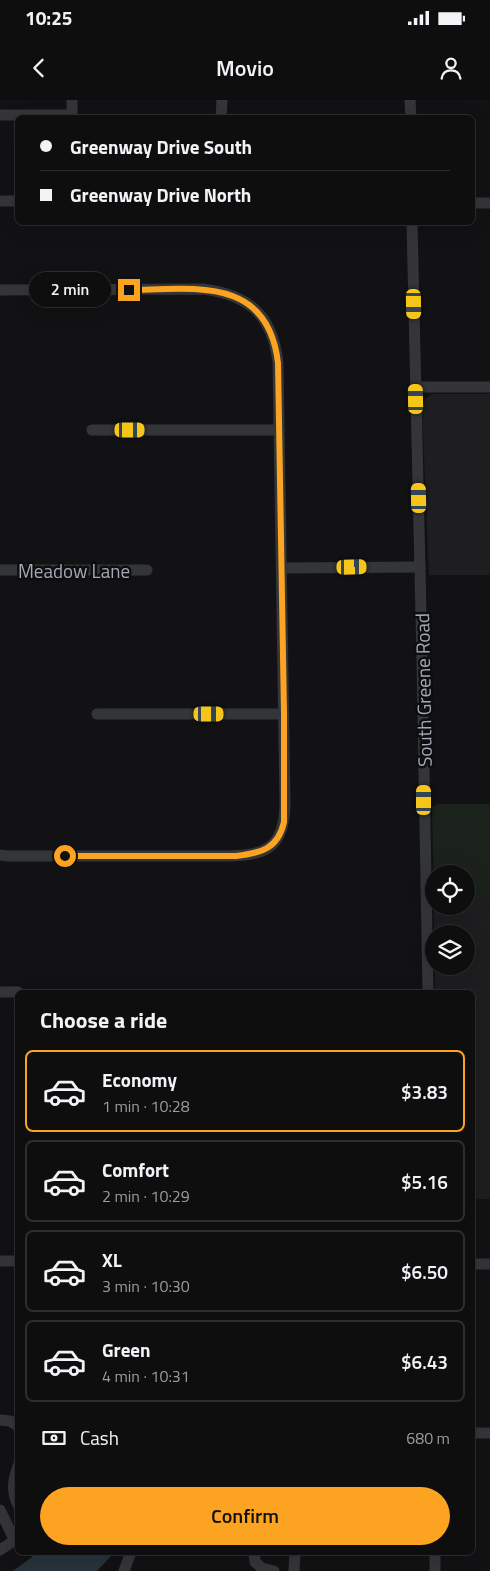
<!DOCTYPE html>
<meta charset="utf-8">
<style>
:root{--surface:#0e0e0f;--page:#171718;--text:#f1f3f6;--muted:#9b9c9e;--line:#2e2e2f;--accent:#fca422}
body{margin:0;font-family:"Titillium Web",sans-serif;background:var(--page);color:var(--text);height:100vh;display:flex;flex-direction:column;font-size:19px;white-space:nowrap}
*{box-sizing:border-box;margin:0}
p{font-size:16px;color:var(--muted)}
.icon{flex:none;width:28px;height:28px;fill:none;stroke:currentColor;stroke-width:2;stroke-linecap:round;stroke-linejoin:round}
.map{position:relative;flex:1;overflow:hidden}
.drawer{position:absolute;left:15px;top:890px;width:460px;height:565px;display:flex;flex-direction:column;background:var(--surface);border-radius:8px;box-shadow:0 5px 20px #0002,0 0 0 1px var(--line)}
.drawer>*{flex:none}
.top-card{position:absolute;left:15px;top:15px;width:460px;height:110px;border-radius:8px;box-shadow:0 5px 20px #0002,0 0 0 1px var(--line);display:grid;align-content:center;height:110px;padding:0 25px;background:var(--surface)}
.buttons{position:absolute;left:425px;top:765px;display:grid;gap:10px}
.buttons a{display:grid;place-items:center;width:50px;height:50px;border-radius:50%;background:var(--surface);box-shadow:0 5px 20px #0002,0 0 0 1px var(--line);font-size:25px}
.end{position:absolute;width:22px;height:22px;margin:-11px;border:6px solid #fca422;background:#111;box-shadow:0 0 0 2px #111}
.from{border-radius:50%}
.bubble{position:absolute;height:35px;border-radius:18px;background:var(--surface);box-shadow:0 5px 20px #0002,0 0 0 1px var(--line);font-size:16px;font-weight:600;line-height:35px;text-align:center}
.car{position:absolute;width:15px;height:30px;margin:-15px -8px;border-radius:6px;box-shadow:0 0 4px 1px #0007;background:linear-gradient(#f5c518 24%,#345 0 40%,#f5c518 0 76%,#345 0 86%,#f5c518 0)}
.top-card b{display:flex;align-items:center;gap:18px;height:48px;font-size:19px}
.top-card b+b{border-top:1px solid var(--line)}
.top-card i{width:12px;height:12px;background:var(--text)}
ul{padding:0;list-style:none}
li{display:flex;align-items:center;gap:15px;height:82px;margin:0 10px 8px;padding:0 15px;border:2px solid var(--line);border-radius:8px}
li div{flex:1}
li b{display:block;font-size:19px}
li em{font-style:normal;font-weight:600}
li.on{border-color:var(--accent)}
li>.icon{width:45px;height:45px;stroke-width:1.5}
h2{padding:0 25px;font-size:22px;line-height:60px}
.pay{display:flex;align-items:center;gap:12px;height:55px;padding:0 25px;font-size:19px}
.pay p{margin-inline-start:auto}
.cta{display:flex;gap:10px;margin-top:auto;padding:10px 25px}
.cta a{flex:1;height:58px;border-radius:30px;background:var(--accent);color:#111;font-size:20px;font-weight:600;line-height:58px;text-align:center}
.status{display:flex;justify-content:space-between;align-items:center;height:35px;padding:0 25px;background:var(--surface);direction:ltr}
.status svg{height:14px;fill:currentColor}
header{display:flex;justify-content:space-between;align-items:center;height:65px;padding:0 25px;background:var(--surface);font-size:22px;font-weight:600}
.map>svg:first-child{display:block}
</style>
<div class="status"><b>10:25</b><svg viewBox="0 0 49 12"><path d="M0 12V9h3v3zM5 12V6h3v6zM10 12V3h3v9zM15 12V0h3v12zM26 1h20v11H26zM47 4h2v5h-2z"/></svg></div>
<header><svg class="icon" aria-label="back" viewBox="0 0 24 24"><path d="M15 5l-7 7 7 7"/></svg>Movio<svg class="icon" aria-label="person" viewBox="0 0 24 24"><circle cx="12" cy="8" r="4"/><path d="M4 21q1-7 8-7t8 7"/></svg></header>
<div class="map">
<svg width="490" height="1471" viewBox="0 0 490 1471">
<rect width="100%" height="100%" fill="#121214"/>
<g fill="#1e1e21">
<polygon points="433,294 490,294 490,475 429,475 422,308 425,299"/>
<polygon points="434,800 434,806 466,806 466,800 490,800 490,1099 473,1099 472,892 435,892 435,866 466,866 466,834 434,834"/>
</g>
<polygon fill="#1a221b" points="439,704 490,704 490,800 466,800 466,774 434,774 434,800 432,707"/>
<polygon fill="#283239" points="32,1453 114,1453 97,1471 13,1471 32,1457"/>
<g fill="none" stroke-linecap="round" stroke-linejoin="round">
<g stroke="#333539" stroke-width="11">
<polyline points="410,0 411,18"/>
<polyline points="0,15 72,15 72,0"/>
<polyline points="221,18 222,0"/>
<polyline points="0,101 18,101"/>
<polyline points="472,103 490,103"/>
<polyline points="412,122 422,558 428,892"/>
<path d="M0 190 203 189C250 195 273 216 278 263L285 702C285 751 264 756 219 756H8L0 755"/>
<polyline points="416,287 490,287"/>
<polyline points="92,330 279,330"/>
<polyline points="281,468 420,467"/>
<polyline points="0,470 147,470"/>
<polyline points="97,614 284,614"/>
<polyline points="0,892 18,892"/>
<polyline points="0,1161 18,1161"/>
<polyline points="472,1164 490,1164"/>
<polyline points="0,1320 10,1321 18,1326"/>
<polyline points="472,1333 490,1333"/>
<path d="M18 1366C13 1380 11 1391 18 1405"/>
<polyline points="0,1410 14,1439"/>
<polyline points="0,1450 18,1438"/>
<polyline points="254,1452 255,1462 262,1468 274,1471"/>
<polyline points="435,1452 435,1471"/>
<polyline points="124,1471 131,1452"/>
<polyline points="294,1471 295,1452"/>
</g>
</g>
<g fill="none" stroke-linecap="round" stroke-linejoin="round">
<path stroke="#fca422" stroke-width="6" d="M65 756H236C261 753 278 749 284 722V614L278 263C268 176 195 189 129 190"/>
</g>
<g text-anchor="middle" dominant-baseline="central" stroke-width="5" stroke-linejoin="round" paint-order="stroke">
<g font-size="19" fill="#a3aab6" stroke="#0d0d0f">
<text x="74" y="470">Meadow Lane</text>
<text transform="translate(423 590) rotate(-91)">South Greene Road</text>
</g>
</g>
</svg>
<div class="buttons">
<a><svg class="icon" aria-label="locate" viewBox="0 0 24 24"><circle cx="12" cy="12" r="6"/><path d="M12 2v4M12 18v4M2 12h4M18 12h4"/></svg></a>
<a><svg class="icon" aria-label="layers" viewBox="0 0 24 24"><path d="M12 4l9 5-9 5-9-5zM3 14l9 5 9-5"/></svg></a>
</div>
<i class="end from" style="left:65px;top:756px"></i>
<i class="end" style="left:129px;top:190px"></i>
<div class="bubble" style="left:29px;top:172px;width:82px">2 min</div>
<i class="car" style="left:414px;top:204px;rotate:179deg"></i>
<i class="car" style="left:416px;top:299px;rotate:359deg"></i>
<i class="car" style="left:130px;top:330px;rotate:90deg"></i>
<i class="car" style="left:419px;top:398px;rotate:359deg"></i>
<i class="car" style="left:352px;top:467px;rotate:89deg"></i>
<i class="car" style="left:209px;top:614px;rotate:90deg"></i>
<i class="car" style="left:424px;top:700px;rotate:0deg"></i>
<div class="top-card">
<b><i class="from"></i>Greenway Drive South</b>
<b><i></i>Greenway Drive North</b>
</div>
<section class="drawer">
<h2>Choose a ride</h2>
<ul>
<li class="on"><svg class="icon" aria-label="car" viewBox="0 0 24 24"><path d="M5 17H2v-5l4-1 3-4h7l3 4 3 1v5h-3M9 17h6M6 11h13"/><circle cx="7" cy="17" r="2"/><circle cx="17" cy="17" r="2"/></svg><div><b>Economy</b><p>1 min · 10:28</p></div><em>$3.83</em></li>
<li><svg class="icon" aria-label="car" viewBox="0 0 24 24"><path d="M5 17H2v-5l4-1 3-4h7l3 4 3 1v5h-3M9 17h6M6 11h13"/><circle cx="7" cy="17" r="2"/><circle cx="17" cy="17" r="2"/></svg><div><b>Comfort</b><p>2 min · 10:29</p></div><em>$5.16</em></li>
<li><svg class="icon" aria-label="car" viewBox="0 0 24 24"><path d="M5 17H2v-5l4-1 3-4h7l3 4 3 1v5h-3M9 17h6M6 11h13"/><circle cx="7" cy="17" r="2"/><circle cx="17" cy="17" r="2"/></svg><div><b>XL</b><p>3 min · 10:30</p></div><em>$6.50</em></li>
<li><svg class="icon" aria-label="car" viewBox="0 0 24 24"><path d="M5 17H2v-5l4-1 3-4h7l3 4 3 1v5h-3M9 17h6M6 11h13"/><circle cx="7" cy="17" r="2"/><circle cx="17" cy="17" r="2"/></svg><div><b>Green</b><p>4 min · 10:31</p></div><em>$6.43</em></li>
</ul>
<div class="pay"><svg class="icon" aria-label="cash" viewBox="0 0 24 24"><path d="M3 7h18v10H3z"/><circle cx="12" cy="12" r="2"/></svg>Cash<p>680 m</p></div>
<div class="cta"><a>Confirm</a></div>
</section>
</div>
